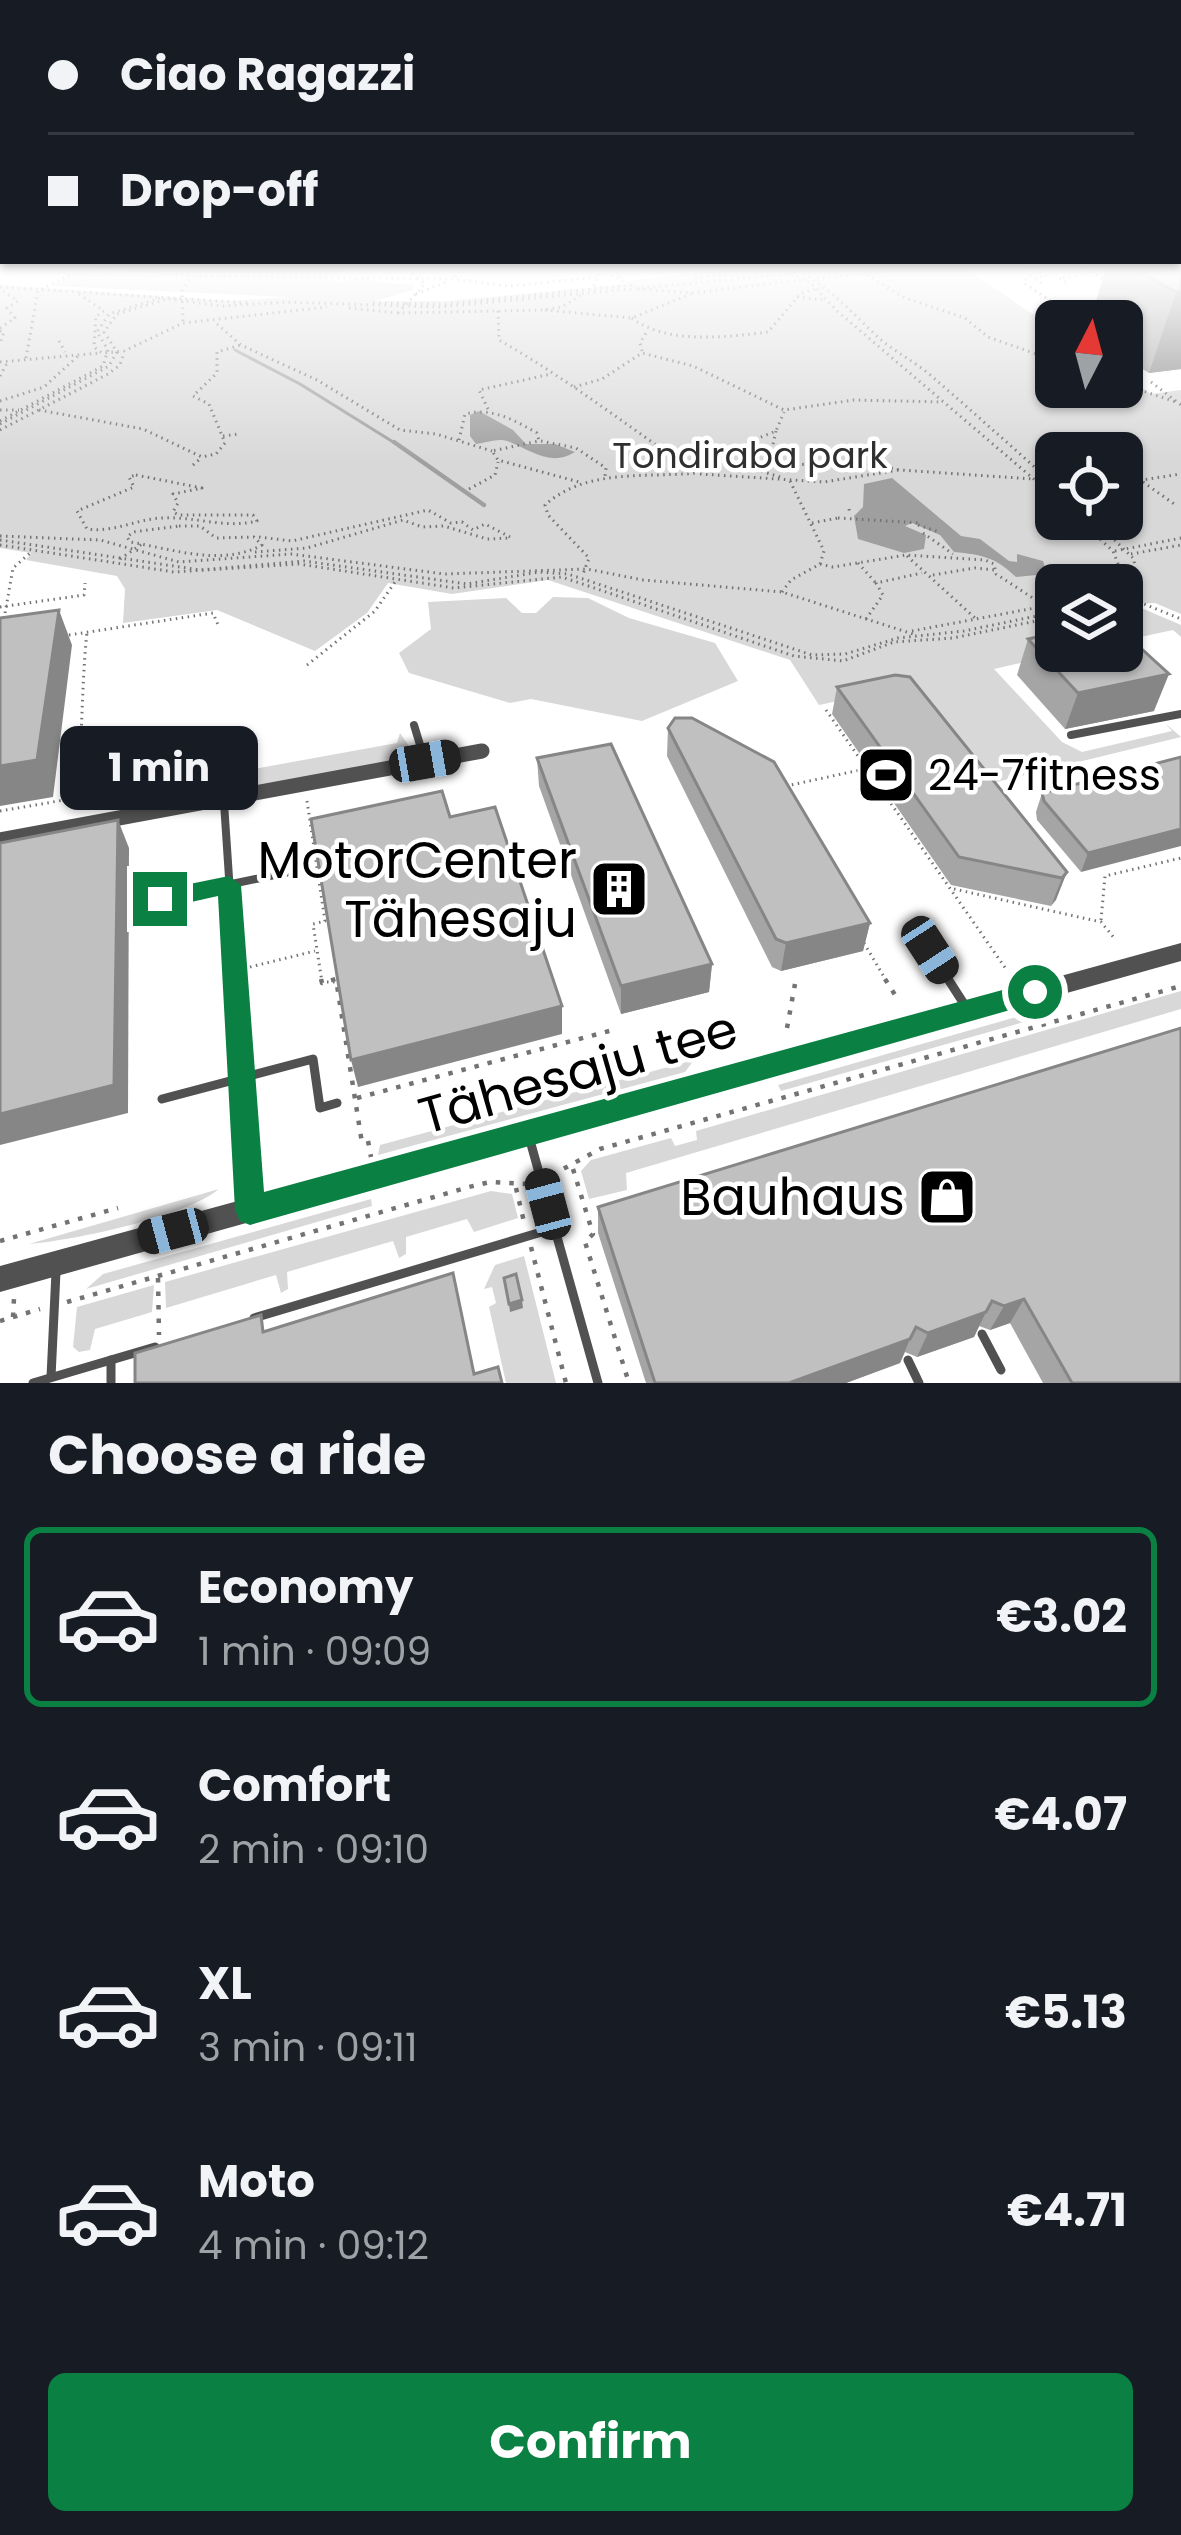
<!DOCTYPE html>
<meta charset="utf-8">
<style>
:root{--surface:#171b24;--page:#242831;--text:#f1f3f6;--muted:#9ea1a6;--line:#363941;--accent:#0b8043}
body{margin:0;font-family:Poppins,sans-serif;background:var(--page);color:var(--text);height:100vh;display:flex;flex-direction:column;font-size:45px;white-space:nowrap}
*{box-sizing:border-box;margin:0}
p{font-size:39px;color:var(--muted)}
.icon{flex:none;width:66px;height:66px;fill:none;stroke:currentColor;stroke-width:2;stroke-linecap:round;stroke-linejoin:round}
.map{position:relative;height:1383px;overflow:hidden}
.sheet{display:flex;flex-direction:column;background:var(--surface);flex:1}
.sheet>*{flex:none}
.guide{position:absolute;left:0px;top:0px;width:1182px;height:264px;box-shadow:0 3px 9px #0004;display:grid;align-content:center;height:264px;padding:0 48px;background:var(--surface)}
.needle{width:78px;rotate:6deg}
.fabs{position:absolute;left:1035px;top:300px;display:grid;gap:24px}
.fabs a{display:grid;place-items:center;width:108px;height:108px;border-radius:18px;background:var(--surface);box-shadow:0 3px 9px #0004;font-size:60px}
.end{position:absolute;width:54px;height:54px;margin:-27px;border:15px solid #0b8043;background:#fff;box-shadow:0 0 0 6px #fff}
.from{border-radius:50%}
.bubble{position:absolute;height:84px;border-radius:18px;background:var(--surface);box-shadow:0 3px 9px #0004;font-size:39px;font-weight:700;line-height:84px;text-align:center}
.car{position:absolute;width:36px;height:72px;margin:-36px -18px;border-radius:15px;box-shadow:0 0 9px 3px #0007;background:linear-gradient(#222 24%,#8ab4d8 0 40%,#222 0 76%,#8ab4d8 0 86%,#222 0)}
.guide b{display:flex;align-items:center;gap:42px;height:114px;font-size:45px}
.guide b+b{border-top:3px solid var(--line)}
.guide i{width:30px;height:30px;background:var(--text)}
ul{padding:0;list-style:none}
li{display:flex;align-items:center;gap:36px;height:180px;margin:0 24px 18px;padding:0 24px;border:6px solid transparent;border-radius:18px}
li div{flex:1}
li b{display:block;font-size:45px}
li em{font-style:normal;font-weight:700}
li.active{border-color:var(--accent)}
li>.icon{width:108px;height:108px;stroke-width:1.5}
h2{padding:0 48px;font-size:54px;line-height:144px}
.cta{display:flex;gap:24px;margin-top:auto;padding:24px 48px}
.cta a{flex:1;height:138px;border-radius:18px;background:var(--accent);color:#fff;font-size:48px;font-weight:700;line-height:138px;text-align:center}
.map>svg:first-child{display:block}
</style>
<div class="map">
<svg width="1181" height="1383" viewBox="0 0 1181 1383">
<rect width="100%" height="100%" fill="#fff"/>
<g fill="#d8d8d8" fill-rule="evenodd">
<path d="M140 268H355L325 279 341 282 366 276 371 281 414 285 413 290 376 301H447L627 284 606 268H614L626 281 741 268H965L1056 330V387H1122V375L1151 394 1181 390V614L1155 603 1132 604 1181 625V637L1173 630 1122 641V585H1056V651H1074L994 669 1062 742 1082 752 1172 731 1165 723 1181 737 988 784 909 686 819 705 790 660 548 580 452 594 388 583 367 613 315 651 217 610 123 623 125 589 117 576 26 560 31 553 0 548V285L232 301 289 297 52 286C80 261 110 280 140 268ZM1056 453H1122V519H1056Z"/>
<polygon points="553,597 588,598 629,618 715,643 738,681 642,721 531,699 510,703 409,673 399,653 431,629 428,602 506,598 522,613 536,613"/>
<polygon points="400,733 411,749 403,760 212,795 194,788 193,780 397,743"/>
<polygon points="1181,991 1181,1009 626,1173 627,1190 589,1199 581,1171 591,1160 671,1138 675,1146 697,1140 696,1131"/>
<polygon points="1041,1010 1045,1016 781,1091 778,1085"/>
<polygon points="694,1060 685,1072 378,1155 380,1145"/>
<path d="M219 1189C185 1217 75 1240 29 1244Z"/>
<polygon points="491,1191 512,1194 518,1218 474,1232 467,1219 406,1237 406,1254 399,1258 393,1241 287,1272 288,1289 281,1293 276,1275 166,1308 165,1282"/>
<polygon points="371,1199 372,1206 86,1289 103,1274"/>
<polygon points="524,1256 556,1383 506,1383 489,1307 496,1303 492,1287 484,1289 495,1265"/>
<polygon points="154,1285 152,1312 95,1329 90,1350 79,1352 73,1347 77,1307"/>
</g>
<g fill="#9f9f9f">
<path d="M479 411 513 430 526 444H555L575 452C550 468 529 449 507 441 498 438 486 443 476 444L470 436V415Z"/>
<path d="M892 478 961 536 980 539 1009 561 1017 562V554L1043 561 1047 574 1016 577C995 557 983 555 954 552L940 535 912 523 905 526 926 535 924 549 904 553 858 539 854 516 863 507 864 484Z"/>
</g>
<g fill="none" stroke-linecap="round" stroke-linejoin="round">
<polyline stroke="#9f9f9f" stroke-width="3" points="235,350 300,384 398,445"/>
<polyline stroke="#9f9f9f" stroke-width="4.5" points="394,442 484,505"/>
<g stroke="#737373" stroke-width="3" stroke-dasharray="1.5 4.5" stroke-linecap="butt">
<polyline points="98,268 110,268"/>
<polyline points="122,268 190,276 452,279 510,286 599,277"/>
<polyline points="1032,268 1024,283 1080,321"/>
<polyline points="1035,268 1046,276 1035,278"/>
<polyline points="1086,268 1104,280"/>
<polyline points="606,272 624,282"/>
<polyline points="788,273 821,268"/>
<path d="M803 274C834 291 856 317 881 340 896 352 913 361 928 373 971 410 1013 448 1056 486"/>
<polyline points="867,275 905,298 965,318 988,337 1056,361"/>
<polyline points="1030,276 1043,284"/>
<polyline points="455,277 462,268"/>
<polyline points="695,278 721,275"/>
<polyline points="817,279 910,268"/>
<polyline points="1066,282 1059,278 1081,276"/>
<polyline points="594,286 602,268"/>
<polyline points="0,287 249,303"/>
<polyline points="638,289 693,293 807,279"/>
<polyline points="79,294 101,309"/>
<polyline points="416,294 446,282"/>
<polyline points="797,297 824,300"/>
<polyline points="373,303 446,304 632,285"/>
<polyline points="349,308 398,313 543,310 562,307 581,295"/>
<polyline points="545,310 632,318 691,294"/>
<polyline points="104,311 96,316 94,347 102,353 124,351 183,323 327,307"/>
<path d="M498 311 499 340C568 379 631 429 697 473 646 478 586 468 545 505L548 515 589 558 583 574"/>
<polyline points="398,313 425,284 413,274 418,268"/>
<path d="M632 318C667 345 727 337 768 332L801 293 820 288"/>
<polyline points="183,321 182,291 190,278 186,276"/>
<polyline points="217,324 241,345 317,380 400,430 436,434 492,451"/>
<polyline points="0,328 15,318 7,308 18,301 3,291"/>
<polyline points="0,331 4,332 0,344"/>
<polyline points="59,341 65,352"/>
<polyline points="642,351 640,343 646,333"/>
<polyline points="26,358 38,291 83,268"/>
<polyline points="0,362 100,353"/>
<polyline points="0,376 7,363"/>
<polyline points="1151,382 1181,405"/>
<polyline points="1122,384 1176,402"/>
<polyline points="574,387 602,379 642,353 693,366 784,410 854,400 943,402"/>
<polyline points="0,401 44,387 78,356"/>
<polyline points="488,409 479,390 551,374"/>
<polyline points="0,410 19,410"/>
<polyline points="39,410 143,429 202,457 216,454 225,443 209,404 193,396 217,373 217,352 241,345"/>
<polyline points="0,421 103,366 108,350 97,332 109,314 160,298"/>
<polyline points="0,424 109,366 117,352 104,332 117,314 168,299 223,306 286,302 439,307 790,274 811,283 836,310 1056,498"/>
<polyline points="0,430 108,374 120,365 124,353"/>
<polyline points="776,431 769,462 777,466 857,461 900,470 1033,479"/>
<polyline points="223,436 238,434"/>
<path d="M459 440 465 414C492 407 514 420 537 433L539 441 492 451 498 460 579 482"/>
<polyline points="541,441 576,448 606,468 605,476"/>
<polyline points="193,465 201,458"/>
<polyline points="700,474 824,482 899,470"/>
<path d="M136 475 202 488 173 494 178 503 173 512 179 515H253L257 521C225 529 194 516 162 518 136 519 114 533 87 529L77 511 134 487 129 477Z"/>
<polyline points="780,477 751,468 744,457 749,442 776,431 784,412"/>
<polyline points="1143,482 1177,506"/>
<polyline points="1122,483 1181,474"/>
<polyline points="469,489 495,475 498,462"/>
<polyline points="849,509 850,515"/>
<polyline points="838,518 921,523"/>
<polyline points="1078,519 1113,551 1122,574 1115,585"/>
<polyline points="1093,519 1134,559 1136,584 1122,601"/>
<polyline points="812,523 838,518"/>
<polyline points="918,525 939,532"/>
<path d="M179 526H200L216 538 254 537 262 545C221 567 173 549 130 542L127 537 133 532Z"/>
<polyline points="923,533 953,554"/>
<polyline points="0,536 100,540 179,562 291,554 444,574 587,569 643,580 782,592 913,634"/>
<polyline points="259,537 292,541 428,510 451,523 462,522 473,530 485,524 510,537"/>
<polyline points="0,540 200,570 304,561 467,584 539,572 568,574 812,655 845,654 898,638 964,631 1056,612"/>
<polyline points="0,545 174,572 299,564 454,588 562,577 794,656 843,661 894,642 953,638 1056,617"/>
<polyline points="1115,551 1181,538"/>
<polyline points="255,552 307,548 403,520 422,527 444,526 487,539 509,538"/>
<polyline points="1131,554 1181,545"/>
<polyline points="907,556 975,618"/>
<polyline points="120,559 142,544"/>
<polyline points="858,563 875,582"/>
<polyline points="820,564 833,567 906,555 985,560 994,564 996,574 1045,606"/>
<polyline points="933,575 975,568 995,570"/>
<polyline points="782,592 791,580 820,564 824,551 790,481"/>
<polyline points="1122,595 1181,619"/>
<polyline points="0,607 84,595 85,583"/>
<polyline points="4,619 13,568 30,553"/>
<polyline points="866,619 883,595 876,583 922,573"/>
<polyline points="912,631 1056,604"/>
<polyline points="69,635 213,613 219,627"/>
<polyline points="307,665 375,611 395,582"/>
<polyline points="826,710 1006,969"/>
<polyline points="786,786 865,769"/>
<polyline points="307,801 325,921 313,924 322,982"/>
<path d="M0 811 76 798C83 742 81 689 87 632"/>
<polyline points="954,889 1101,922 1115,939"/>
<polyline points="1101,920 1105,876 1181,858"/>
<polyline points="864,943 887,982"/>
<polyline points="1017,966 1024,976"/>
<polyline points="250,967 315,951"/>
<polyline points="327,982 336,982"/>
</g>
<g stroke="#737373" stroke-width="4.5" stroke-dasharray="4.5 9" stroke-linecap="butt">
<polyline points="321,979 322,983 336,979 362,1143"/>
<polyline points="885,979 897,998"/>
<polyline points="787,1028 795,984"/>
<polyline points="357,1098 613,1030"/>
<polyline points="368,1141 371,1157"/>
<polyline points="573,1169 593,1234 585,1242 629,1383"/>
<polyline points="552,1175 600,1149 1181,986"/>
<polyline points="516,1188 525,1226"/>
<polyline points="0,1241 118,1208"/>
<polyline points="531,1247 566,1383"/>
<polyline points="158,1278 159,1335"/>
<polyline points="67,1302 469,1187 490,1182 526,1184"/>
<polyline points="13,1317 14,1298"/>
<polyline points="0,1321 40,1309"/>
</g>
<g stroke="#515151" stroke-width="8">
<polyline points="414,725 424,758"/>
<polyline points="1071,735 1181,714"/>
<polyline points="188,764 189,803"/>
<polyline points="224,803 236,982"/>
<polyline points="160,899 289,872"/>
<polyline points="917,930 950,982"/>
</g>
<g stroke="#515151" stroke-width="9">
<polyline points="235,979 250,1203"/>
<polyline points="948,979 966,1007"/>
<polyline points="162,1099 313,1059 320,1108 337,1103"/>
<polyline points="529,1137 598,1383"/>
<polyline points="254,1318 555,1228"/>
<polyline points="982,1334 1001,1370"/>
<polyline points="111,1360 111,1383"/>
<polyline points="908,1360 919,1383"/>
<polyline points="51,1377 56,1272"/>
<polyline points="33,1383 155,1347"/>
</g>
<polyline stroke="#515151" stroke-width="15" points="0,840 482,751"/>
<polygon fill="#515151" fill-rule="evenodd" points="1181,943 1181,961 0,1292 0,1266"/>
</g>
<g fill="#a5a5a5">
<polygon points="1106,268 1181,268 1181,369 1149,373 1122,356 1122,321 1090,321"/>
<polygon points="1028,639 1154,711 1065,729 1017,675"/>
<polygon points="837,687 1067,872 1051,906 951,885 832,714"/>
<polygon points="668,728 870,923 863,951 781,971 772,967 667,756"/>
<polygon points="1181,757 1081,872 1037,820 1036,812 1042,793"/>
<polygon points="537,758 712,964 709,992 621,1014 539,786"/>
<polygon points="1181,1028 1181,1383 1043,1383 1010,1323 990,1330 979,1326 974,1337 917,1357 905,1352 900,1363 846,1383 646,1383 598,1233 598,1207"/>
</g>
<g fill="#868686">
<polygon points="1181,291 1181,369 1149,373 1176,292"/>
<polygon points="59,610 72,645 53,797 0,806 0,766"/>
<polygon points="1169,674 1154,711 1065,729 1078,693"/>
<polygon points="118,820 129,848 128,1113 0,1145 0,1114"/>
<polygon points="1181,829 1181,846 1081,872 1088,853"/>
<polygon points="1067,872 1056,900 1051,906 1062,878"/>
<polygon points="870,923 863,951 781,971 786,943"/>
<polygon points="712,964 709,992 621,1014 621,986"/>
<polygon points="562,1006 562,1034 358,1087 351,1060"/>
<polygon points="1024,1299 1010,1323 990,1330 1004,1306"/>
<polygon points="522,1300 523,1308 510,1312 509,1304"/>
<polygon points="986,1312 974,1337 917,1357 928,1333"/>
<polygon points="910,1339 900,1363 846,1383 789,1383"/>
</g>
<g fill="#c0c0c0" stroke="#868686" stroke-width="3">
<polygon points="1133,268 1181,268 1181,291 1176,292"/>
<polygon points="59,610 37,760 0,766 0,618"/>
<polygon points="1122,631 1169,674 1078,693 1028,639 1056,633 1056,651 1122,651"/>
<polygon points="895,675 910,677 1067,872 1062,878 959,857 837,687"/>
<polygon points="675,718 692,718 774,762 870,923 786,943 776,939 668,728"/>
<polygon points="611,744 712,964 621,986 537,758"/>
<polygon points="1181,757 1181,829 1088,853 1044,801 1042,793"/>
<polygon points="442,791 450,817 495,807 562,1006 351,1060 311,819"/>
<polygon points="118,820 114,1085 0,1114 0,843"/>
<polygon points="1181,1028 1181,1383 1072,1383 1024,1299 1004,1306 992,1301 986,1312 928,1333 916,1327 910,1339 789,1383 655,1383 598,1207"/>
<polygon points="453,1273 474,1374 498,1367 502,1383 135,1383 135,1353 261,1315 263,1332"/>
<polygon points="516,1274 522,1300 509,1304 504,1278"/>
</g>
<linearGradient id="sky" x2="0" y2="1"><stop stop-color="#8baccb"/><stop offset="0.58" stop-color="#fff"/><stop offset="1" stop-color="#fff" stop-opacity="0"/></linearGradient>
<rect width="1181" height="462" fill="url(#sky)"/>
<polygon fill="#0b8043" points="229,876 241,885 264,1192 1035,981 1048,992 1035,1003 250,1225 240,1221 235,1210 218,896 160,909 148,899 160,890"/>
<defs>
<symbol id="stadium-square" viewBox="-11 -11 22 22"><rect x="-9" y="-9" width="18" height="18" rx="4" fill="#000" stroke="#fff"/><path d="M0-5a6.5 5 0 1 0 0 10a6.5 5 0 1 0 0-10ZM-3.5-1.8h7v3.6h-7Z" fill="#fff"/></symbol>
<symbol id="building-square" viewBox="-11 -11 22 22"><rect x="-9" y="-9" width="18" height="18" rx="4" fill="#000" stroke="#fff"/><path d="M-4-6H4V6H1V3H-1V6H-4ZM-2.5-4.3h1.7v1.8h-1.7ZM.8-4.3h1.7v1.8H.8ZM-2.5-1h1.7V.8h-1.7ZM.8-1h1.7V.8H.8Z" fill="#fff"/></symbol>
<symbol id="shop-square" viewBox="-11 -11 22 22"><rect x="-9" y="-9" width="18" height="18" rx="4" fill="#000" stroke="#fff"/><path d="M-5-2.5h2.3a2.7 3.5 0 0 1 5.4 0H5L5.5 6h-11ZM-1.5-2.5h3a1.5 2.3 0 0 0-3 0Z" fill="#fff"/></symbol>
</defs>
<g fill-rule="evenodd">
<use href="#stadium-square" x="853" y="742" width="66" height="66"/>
<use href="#building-square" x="586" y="856" width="66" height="66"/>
<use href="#shop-square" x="914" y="1164" width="66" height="66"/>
</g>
<g text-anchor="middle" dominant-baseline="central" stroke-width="9" stroke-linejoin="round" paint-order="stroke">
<g font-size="36" fill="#2f2f2f" stroke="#fff">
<text x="750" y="455">Tondiraba park</text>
</g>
<g font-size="42" fill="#000" stroke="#fff" text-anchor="start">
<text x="928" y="775">24-7fitness</text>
</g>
<g font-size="51" fill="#000" stroke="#fff" text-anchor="end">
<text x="577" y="860">MotorCenter<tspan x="577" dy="59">Tähesaju</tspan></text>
<text x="905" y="1197">Bauhaus</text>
</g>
<g font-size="51" fill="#000" stroke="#fff">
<text transform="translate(578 1072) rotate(-16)">Tähesaju tee</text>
</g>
</g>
</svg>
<div class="fabs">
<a><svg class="needle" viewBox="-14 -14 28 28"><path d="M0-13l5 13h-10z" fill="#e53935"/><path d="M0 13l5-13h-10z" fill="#9ea1a6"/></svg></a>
<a><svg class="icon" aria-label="locate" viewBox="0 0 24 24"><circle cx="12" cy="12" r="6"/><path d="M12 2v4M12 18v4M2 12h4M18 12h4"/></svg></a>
<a><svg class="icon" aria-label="layers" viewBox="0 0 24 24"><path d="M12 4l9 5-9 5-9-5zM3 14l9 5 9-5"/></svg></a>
</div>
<i class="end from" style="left:1035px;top:992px"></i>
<i class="end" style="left:160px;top:899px"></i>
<div class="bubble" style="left:60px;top:726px;width:198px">1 min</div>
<i class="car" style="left:425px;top:761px;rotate:80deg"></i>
<i class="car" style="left:930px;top:950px;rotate:147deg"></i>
<i class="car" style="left:548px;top:1204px;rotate:345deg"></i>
<i class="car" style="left:173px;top:1231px;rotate:255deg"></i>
<div class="guide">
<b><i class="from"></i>Ciao Ragazzi</b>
<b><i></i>Drop-off</b>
</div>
</div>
<section class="sheet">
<h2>Choose a ride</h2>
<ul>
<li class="active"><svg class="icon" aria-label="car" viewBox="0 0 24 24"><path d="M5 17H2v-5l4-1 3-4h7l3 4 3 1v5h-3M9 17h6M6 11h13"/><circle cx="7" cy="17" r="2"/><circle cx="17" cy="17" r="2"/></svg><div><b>Economy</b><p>1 min · 09:09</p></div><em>€3.02</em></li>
<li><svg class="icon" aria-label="car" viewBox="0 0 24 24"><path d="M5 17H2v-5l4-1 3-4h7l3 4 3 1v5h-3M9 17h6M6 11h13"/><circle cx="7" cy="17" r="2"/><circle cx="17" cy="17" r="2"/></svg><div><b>Comfort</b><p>2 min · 09:10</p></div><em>€4.07</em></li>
<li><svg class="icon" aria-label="car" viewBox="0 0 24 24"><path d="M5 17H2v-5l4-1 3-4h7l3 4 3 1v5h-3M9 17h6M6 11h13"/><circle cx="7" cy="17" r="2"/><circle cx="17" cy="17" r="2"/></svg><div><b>XL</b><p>3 min · 09:11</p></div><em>€5.13</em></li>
<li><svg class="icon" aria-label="car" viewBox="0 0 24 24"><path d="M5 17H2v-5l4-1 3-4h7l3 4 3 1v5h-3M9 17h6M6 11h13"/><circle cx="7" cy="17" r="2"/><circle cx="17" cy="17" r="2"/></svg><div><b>Moto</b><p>4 min · 09:12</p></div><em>€4.71</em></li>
</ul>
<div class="cta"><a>Confirm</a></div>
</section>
